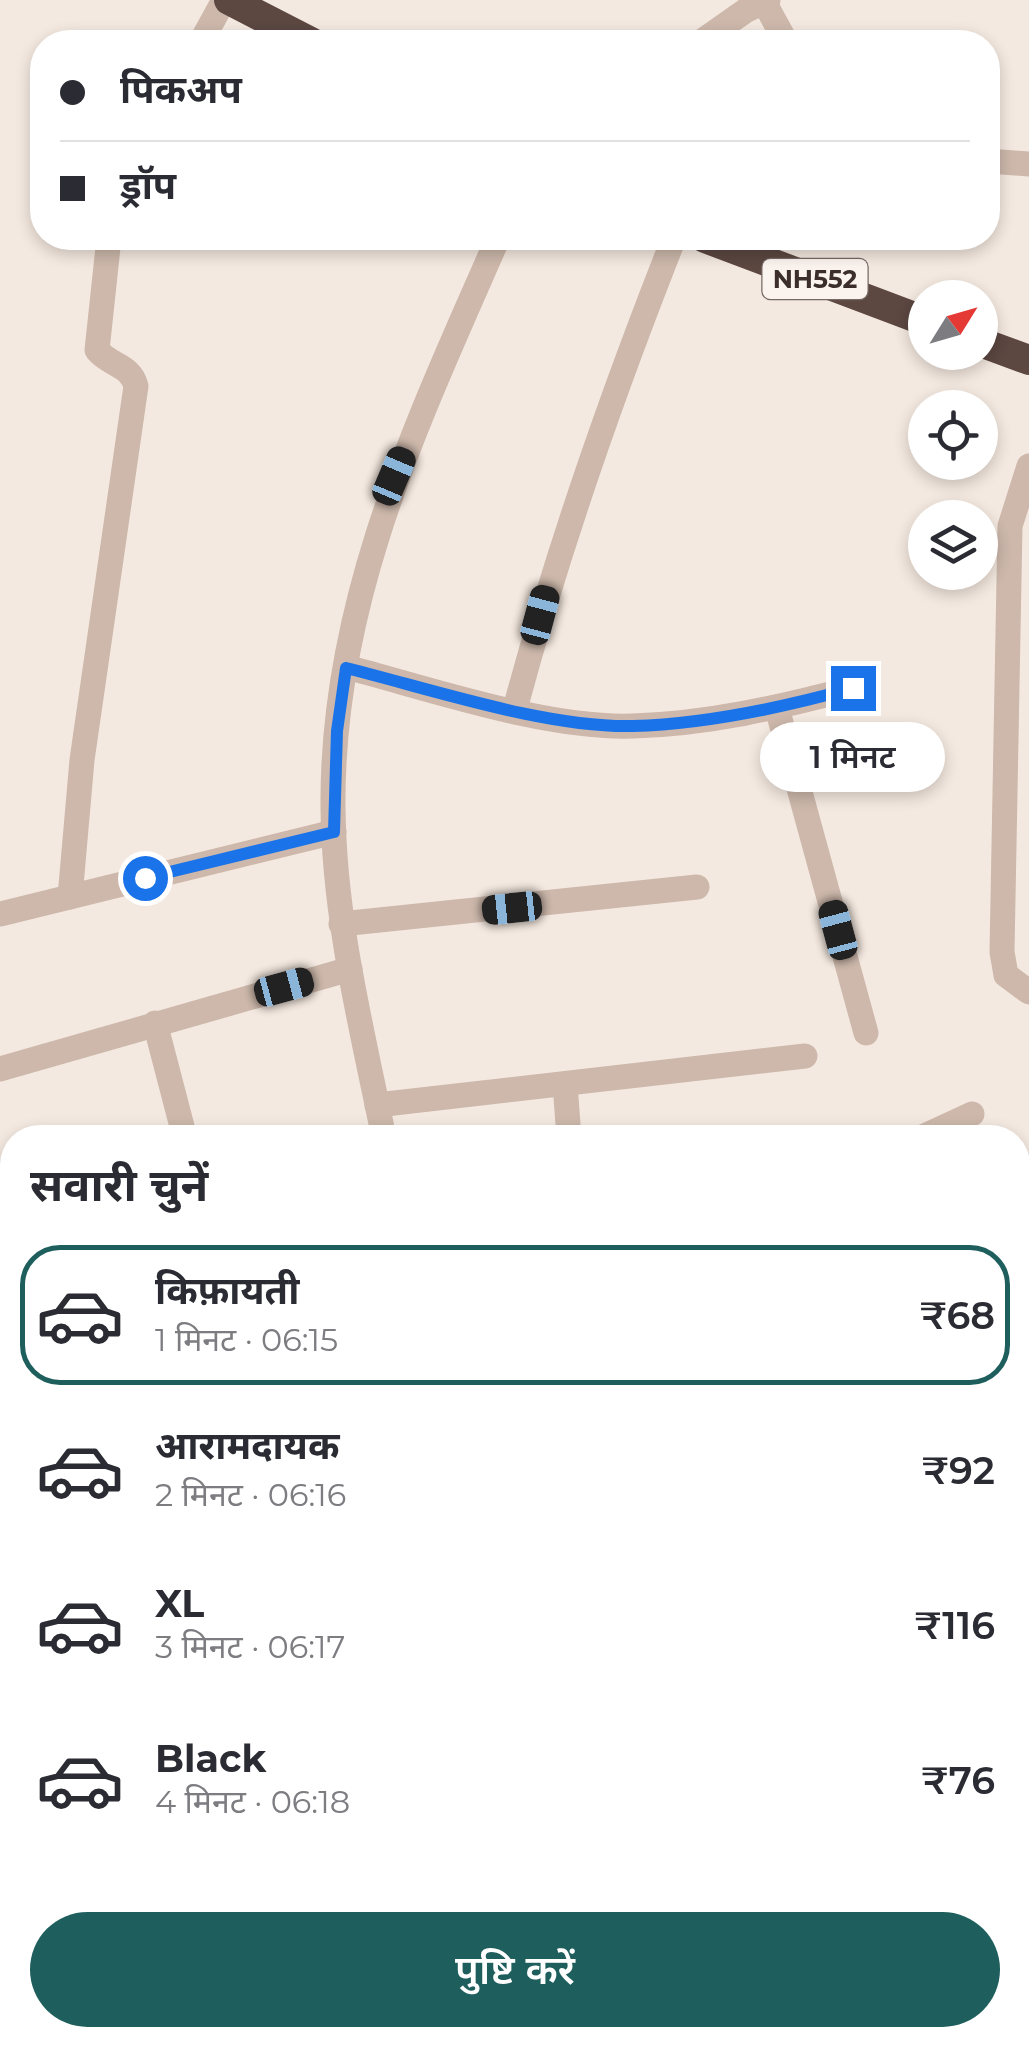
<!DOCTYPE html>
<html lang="hi">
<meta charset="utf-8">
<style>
:root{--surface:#fff;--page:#f7f7f7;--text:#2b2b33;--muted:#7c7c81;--line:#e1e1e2;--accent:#1e5f5d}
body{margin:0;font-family:Montserrat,"Noto Sans Devanagari",sans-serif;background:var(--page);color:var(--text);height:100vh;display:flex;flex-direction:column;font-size:38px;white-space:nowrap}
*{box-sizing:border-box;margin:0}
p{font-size:32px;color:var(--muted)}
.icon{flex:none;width:55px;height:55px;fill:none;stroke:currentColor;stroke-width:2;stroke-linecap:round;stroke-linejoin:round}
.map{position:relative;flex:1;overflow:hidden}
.panel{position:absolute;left:0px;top:1125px;width:1030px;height:922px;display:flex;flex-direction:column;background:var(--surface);border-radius:40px 40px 0 0;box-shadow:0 5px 15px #0003}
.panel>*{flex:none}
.top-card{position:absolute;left:30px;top:30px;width:970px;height:220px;border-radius:40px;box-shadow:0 5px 15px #0003;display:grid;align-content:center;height:220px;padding:0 30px;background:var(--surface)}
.needle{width:65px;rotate:53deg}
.controls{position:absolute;left:908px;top:280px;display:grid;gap:20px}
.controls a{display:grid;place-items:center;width:90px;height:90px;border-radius:50%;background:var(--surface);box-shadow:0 5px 15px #0003;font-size:50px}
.end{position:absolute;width:45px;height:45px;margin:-22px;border:12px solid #1a73e8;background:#fff;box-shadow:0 0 0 5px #fff}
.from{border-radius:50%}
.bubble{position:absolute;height:70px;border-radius:35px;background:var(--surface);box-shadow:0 5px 15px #0003;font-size:32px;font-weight:600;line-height:70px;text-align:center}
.car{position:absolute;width:30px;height:60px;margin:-30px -15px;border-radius:12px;box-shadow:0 0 8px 2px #0007;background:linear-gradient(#222 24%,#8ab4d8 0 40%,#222 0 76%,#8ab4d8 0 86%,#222 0)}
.top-card b{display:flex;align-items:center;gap:35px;height:95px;font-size:38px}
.top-card b+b{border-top:2px solid var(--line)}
.top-card i{width:25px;height:25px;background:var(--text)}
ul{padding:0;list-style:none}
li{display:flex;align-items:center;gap:30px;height:140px;margin:0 20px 15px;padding:0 10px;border:5px solid transparent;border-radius:40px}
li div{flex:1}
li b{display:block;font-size:38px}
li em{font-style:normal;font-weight:600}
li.selected{border-color:var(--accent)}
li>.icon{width:90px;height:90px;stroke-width:1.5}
h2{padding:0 30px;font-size:45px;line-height:120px}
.cta{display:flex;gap:20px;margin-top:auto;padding:20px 30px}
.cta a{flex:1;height:115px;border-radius:60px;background:var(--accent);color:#fff;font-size:40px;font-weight:600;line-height:115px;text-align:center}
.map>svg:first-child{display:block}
</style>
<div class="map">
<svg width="1029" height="2047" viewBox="0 0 1029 2047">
<rect width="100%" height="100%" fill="#f4e9e0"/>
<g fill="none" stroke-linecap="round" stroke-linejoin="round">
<g stroke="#cdb8ab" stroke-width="25">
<polyline points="763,0 786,42"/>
<polyline points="201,42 224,0"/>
<polyline points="701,42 745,11 768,0"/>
<polyline points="988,161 1029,164"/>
<polyline points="1029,466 1010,526 1002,952 1006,975 1029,992"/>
<path d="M346 667C431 689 546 729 633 726 707 724 781 707 853 688"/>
<polyline points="777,708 866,1033"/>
<path d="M515 709C558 548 613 392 674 238"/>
<path d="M70 897 82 760 136 386C130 364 110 366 97 350L109 238"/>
<polyline points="0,914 334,832"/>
<polyline points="341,924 697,887"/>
<polyline points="155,1023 185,1138"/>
<polyline points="0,1069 350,969"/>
<polyline points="565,1084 569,1138"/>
<polyline points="377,1105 805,1056"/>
<path d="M384 1138C362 1029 334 920 333 808 331 601 417 423 498 238"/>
<polyline points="920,1138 972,1114"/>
<polyline points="1018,1251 1029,1244"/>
<polyline points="1018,1512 1029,1545"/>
<polyline points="1018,1592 1029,1587"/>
<polyline points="1018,1807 1029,1803"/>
<polyline points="1018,1981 1029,1978"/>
<polyline points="0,1994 12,1992"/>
<polyline points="244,2035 246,2047"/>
</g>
<g stroke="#5c4741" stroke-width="30">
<polyline points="229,0 311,42"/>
<polyline points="705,238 925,321"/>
<polyline points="980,342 1029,360"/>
</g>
</g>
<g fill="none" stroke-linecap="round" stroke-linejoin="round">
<path stroke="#1a73e8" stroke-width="12" d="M145 878 334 832 337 731 346 668C431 689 546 728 633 726 707 724 781 708 853 688"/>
</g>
<g text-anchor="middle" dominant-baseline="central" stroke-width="10" stroke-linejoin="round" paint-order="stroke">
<rect fill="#fbf4ee" stroke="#756966" stroke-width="2.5" x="762.5" y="259" width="105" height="40" rx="8"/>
<g font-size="25" font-weight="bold" fill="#3b2e2b">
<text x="815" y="279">NH552</text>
</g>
</g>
</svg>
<div class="controls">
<a><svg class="needle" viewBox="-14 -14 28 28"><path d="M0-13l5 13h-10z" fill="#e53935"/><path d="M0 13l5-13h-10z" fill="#7c7c81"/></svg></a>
<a><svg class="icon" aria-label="locate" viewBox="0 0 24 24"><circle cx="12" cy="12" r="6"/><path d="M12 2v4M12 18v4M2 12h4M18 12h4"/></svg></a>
<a><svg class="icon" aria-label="layers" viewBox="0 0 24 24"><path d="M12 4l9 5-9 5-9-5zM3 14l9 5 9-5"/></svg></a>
</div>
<i class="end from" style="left:145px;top:878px"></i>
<i class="end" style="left:853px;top:688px"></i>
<div class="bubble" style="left:760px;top:722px;width:185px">1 मिनट</div>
<i class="car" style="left:394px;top:476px;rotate:23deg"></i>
<i class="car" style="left:540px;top:615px;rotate:15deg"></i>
<i class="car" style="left:512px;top:908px;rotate:264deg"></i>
<i class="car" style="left:838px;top:930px;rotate:345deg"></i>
<i class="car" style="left:284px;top:987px;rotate:75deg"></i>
<div class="top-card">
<b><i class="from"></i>पिकअप</b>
<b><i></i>ड्रॉप</b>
</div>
<section class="panel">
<h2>सवारी चुनें</h2>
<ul>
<li class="selected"><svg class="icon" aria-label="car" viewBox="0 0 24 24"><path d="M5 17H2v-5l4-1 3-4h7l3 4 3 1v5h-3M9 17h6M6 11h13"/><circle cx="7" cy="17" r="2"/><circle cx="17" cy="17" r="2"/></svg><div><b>किफ़ायती</b><p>1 मिनट · 06:15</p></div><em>₹68</em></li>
<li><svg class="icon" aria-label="car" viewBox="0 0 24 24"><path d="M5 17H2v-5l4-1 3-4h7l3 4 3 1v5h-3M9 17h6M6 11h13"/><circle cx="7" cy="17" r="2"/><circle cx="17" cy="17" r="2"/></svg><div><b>आरामदायक</b><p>2 मिनट · 06:16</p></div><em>₹92</em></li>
<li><svg class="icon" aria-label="car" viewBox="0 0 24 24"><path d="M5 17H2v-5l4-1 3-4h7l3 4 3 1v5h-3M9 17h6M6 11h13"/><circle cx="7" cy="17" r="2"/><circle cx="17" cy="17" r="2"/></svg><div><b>XL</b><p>3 मिनट · 06:17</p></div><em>₹116</em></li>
<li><svg class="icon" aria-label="car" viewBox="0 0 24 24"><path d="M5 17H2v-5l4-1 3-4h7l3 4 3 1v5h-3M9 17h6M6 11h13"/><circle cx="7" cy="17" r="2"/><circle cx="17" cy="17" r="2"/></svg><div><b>Black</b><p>4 मिनट · 06:18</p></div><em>₹76</em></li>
</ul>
<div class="cta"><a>पुष्टि करें</a></div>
</section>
</div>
